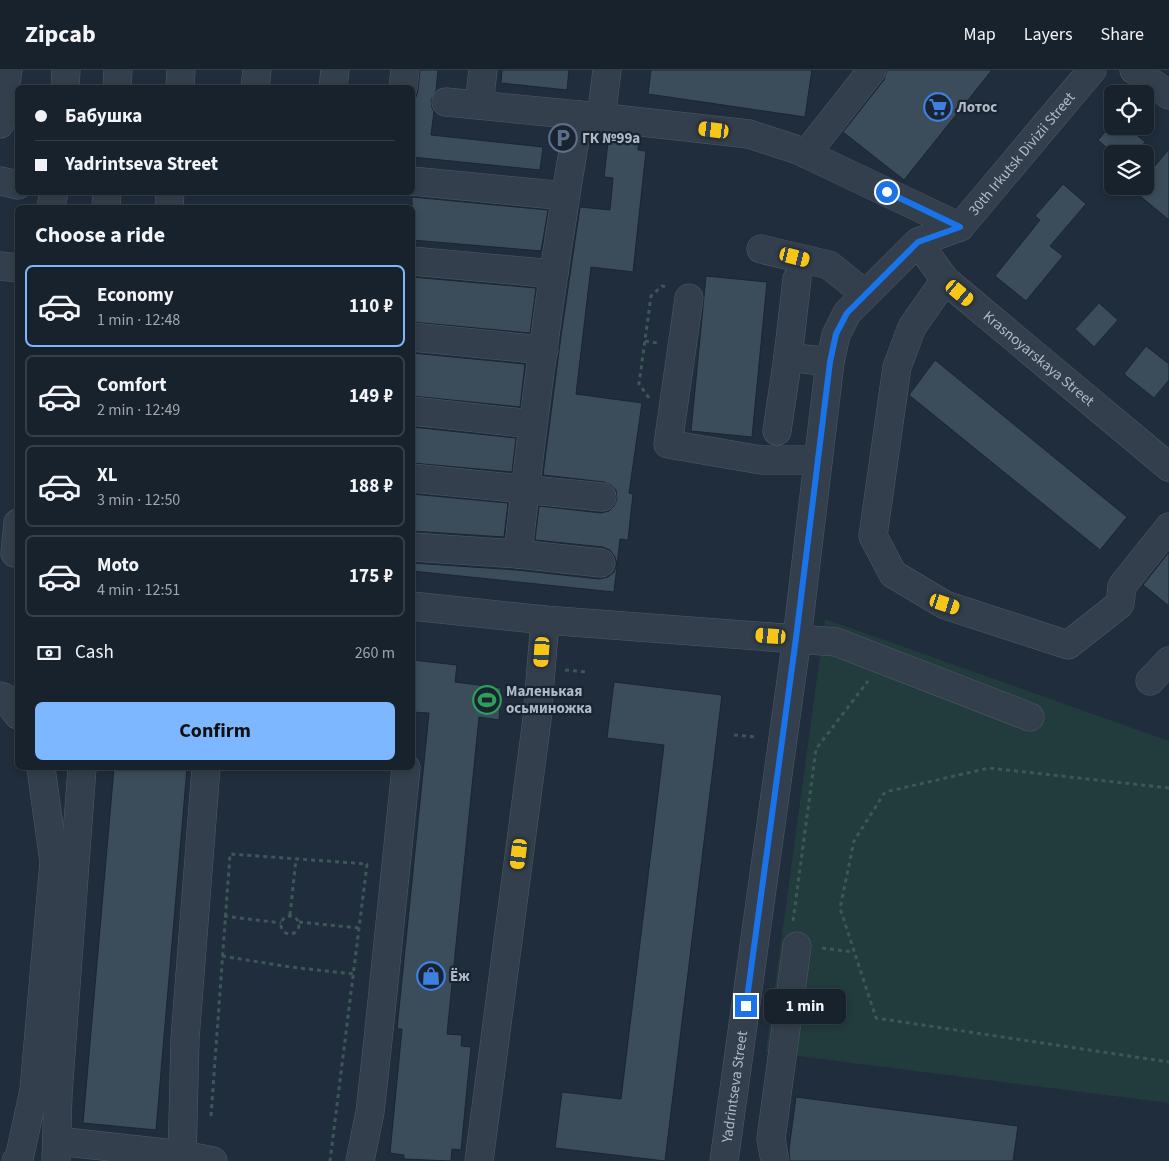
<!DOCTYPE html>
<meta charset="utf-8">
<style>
:root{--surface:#18222d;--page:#252f39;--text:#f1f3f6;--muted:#9fa4aa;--line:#363f49;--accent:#7cb7ff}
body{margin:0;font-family:"Source Sans 3",sans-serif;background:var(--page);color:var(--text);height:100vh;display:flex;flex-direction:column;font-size:19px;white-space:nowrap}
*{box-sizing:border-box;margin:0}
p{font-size:16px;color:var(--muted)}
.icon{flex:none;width:28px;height:28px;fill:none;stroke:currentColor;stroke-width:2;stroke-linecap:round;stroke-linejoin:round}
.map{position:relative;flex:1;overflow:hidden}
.side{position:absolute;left:15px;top:135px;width:400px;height:565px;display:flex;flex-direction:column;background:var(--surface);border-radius:8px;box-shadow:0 2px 8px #0003,0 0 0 1px var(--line)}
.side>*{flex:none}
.guide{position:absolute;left:15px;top:15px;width:400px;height:110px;border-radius:8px;box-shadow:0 2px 8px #0003,0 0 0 1px var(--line);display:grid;align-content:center;height:110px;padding:0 20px;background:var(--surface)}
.tools{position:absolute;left:1104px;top:15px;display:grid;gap:10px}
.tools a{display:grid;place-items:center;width:50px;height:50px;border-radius:8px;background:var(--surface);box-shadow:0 2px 8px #0003,0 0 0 1px var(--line);font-size:25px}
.end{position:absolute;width:22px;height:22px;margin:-11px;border:6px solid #1a73e8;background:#fff;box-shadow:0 0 0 2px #fff}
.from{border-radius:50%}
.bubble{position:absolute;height:35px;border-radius:8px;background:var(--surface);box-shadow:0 2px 8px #0003,0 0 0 1px var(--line);font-size:16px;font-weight:700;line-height:35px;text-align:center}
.car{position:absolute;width:15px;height:30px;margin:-15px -8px;border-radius:6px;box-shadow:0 0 4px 1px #0007;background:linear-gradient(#f5c518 24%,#345 0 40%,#f5c518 0 76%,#345 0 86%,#f5c518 0)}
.guide b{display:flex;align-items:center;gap:18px;height:48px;font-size:19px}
.guide b+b{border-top:1px solid var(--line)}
.guide i{width:12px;height:12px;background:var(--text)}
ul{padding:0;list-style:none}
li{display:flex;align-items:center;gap:15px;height:82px;margin:0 10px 8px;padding:0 10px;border:2px solid var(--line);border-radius:8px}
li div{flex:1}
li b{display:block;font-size:19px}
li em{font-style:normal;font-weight:700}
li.selected{border-color:var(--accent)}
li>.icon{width:45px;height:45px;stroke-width:1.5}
h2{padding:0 20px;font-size:22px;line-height:60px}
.pay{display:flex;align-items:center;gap:12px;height:55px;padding:0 20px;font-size:19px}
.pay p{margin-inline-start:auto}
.primary-button{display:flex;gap:10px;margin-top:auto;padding:10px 20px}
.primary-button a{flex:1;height:58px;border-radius:8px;background:var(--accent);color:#111;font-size:20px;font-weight:700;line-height:58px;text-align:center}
header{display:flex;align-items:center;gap:30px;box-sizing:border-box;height:70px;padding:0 25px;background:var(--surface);border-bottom:1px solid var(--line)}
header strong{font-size:24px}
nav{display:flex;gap:28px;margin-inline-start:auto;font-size:18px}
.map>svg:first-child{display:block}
</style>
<header>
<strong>Zipcab</strong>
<nav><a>Map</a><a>Layers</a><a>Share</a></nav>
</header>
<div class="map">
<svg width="1169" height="1091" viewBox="0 0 1169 1091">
<rect width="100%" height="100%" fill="#202d3c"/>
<polygon fill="#223b3d" points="825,549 1169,671 1169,1033 766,982"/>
<g fill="#3b4c5b" stroke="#1b2632">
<polygon points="420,0 438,0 436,21 431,30 432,38 434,41 431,65 543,77 540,100 412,87 412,30 416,27 418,20"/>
<polygon points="502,0 569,0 567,20 501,13"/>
<polygon points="651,0 812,0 805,47 648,24"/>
<polygon points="887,0 992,0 904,110 843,62 884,10"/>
<polygon points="1110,56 1126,56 1145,72 1135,84 1114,84 1098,70"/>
<polygon points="609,64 639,67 638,80 646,81 633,202 591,197 576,324 642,333 629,423 633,424 628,470 620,469 614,522 412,501 412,493 517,500 599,509 608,507 614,502 617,494 615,487 610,480 603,477 535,470 539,436 601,443 609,441 614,436 617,429 616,420 611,415 604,412 543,405 561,266 580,137 610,140 613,108 604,107"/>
<polygon points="1169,79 1169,150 1134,121 1138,116 1145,116 1145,108"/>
<polygon points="1063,114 1086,134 1050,176 1063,186 1026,231 995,206 1040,150 1035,146"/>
<polygon points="412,127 548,140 541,181 412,170"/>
<polygon points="706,206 767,212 752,367 691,361"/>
<polygon points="412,207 536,218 530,263 412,252"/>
<polygon points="1099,233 1118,250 1094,277 1075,259"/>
<polygon points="1146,276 1169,294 1169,310 1154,328 1124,304"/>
<polygon points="412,283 525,294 520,337 412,326"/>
<polygon points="935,290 1127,447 1100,480 909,325"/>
<polygon points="412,357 516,368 512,402 412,393"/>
<polygon points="412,424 508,433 504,467 412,461"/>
<polygon points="1169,482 1169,536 1143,515"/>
<polygon points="412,590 457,595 455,612 501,618 499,650 479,647 447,964 462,965 461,976 471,977 461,1080 452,1079 451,1091 404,1089 404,1085 390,1083 402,959 397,959 429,643 412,642"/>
<polygon points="614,612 722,625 665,1091 555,1078 562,1022 621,1029 664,675 607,668"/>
<polygon points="114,698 187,698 156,1060 83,1053"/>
<polygon points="796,1027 1018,1056 1013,1091 790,1091 789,1080"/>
</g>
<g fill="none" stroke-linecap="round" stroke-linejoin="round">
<defs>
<g id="minor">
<polyline points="1134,0 1169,25"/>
<polyline points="65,18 66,0"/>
<polyline points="117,18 118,0"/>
<polyline points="180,18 181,0"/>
<polyline points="255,18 257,0"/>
<polyline points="333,18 335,0"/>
<polyline points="403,18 405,0"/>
<polyline points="446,32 579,45"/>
<polyline points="479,35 483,0"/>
<polyline points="601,48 607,0"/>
<polyline points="0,54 8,0"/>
<polyline points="806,84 872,0"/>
<polyline points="0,111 18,115"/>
<polyline points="412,111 565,126"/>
<polyline points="51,138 54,122"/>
<polyline points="106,138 107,122"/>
<polyline points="169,138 170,122"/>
<path id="s1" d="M918 172 945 210 1169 397"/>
<polyline points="761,179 829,195 865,224"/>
<polyline points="412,191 554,204"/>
<polyline points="0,196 18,198"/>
<polyline points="945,210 912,257 897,297 873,466 893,504 945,535 1068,575 1120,534 1122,516 1169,457"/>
<polyline points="689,228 668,374 761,390 818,390"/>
<polyline points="412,267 544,280"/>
<polyline points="788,287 797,209"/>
<polyline points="412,341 532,354"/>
<polyline points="777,361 788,287 830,292"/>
<polyline points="412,408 602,427"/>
<polyline points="412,477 518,484 601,493"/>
<polyline points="15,483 18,453"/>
<path d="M518 484C534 337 554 191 579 45L749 64 798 80 960 157"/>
<polyline points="412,536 545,550 836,572 1030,647"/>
<polyline points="1150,611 1169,591"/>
<polyline points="0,626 4,627 18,645"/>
<polyline points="57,1071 183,1085 213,1091"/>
<polyline points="16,1091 19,1089 34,1020 54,792 41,698"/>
<polyline points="56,1091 58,1024 82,698"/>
<polyline points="182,1091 185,969 206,698"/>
<polyline points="360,1091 370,1042 378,970 406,698"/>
<polyline points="479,1091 537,649 545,550"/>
<path id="s2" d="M724 1091 797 568 830 292 836 265 847 243 918 172 960 157 1092 0"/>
<polyline points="775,1091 771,1069 797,876"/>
</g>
</defs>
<use href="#minor" stroke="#4e5a66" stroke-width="29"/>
<g stroke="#3c5757" stroke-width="3" stroke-dasharray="4 4" stroke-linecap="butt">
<polyline points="645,271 657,273"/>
<polyline points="649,328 639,314 651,226 662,216 667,217"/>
<polyline points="565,600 587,602"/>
<polyline points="734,665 757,667"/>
<polyline points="1169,718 989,698 885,722 854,771 840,838 876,948 1169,992"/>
<polyline points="290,845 296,789"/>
<circle cx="290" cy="855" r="9"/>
<polyline points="224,846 281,853"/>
<polyline points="793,851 816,679 868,611"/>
<polyline points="299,852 359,858"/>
<polyline points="822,878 853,882"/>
<polyline points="222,886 290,897 354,904"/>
<polyline points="211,1046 230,784 367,794 330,1091"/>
</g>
<use href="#minor" stroke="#333f4c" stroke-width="28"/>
</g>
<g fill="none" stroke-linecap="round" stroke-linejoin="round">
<polyline stroke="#1a73e8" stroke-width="6" points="746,936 796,568 830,292 836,264 847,243 918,172 960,157 887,122"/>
</g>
<defs>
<symbol id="supermarket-ring" viewBox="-11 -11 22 22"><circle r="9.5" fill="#192430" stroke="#3f7fe0" stroke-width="1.5"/><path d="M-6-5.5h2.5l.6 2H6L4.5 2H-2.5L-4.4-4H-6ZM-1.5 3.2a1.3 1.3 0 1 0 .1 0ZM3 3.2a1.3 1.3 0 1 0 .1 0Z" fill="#3f7fe0"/></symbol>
<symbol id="parking-ring" viewBox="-11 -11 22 22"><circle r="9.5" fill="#192430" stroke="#5c6f8a" stroke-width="1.5"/><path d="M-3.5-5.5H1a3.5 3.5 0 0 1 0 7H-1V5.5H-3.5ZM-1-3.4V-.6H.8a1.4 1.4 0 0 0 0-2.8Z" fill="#5c6f8a"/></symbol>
<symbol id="stadium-ring" viewBox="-11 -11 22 22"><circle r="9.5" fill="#192430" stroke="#2e9e5b" stroke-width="1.5"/><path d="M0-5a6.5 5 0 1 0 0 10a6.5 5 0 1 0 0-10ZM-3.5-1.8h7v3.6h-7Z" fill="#2e9e5b"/></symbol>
<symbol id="shop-ring" viewBox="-11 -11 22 22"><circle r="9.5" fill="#192430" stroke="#3f7fe0" stroke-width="1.5"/><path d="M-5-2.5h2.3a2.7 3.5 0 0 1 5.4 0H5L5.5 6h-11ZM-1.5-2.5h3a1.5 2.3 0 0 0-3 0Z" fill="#3f7fe0"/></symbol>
</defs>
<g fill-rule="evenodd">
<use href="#supermarket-ring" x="922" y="21" width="32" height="32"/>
<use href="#parking-ring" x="547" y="52" width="32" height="32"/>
<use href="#stadium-ring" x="471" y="614" width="32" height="32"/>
<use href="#shop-ring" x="415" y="890" width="32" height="32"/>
</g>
<g text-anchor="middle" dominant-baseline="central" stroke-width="4.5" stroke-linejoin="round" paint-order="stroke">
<g font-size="15" font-weight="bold" fill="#aebac8" stroke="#192430" text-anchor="start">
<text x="957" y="37">Лотос</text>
<text x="582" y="68">ГК №99а</text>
<text x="506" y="621">Маленькая<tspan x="506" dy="17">осьминожка</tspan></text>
<text x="450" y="906">Ёж</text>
</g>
<g font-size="15" fill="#aebac8" stroke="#192430">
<text stroke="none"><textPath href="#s2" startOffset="1099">30th Irkutsk Divizii Street</textPath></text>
<text stroke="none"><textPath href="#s1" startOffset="169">Krasnoyarskaya Street</textPath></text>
<text stroke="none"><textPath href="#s2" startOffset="75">Yadrintseva Street</textPath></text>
</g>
</g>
</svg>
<div class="tools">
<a><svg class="icon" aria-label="locate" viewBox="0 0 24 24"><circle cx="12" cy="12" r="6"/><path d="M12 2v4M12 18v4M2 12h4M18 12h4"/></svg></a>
<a><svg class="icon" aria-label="layers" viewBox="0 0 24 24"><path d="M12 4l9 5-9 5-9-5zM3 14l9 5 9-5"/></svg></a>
</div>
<i class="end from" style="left:887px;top:122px"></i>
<i class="end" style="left:746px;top:936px"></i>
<div class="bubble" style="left:764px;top:919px;width:82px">1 min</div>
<i class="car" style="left:714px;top:60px;rotate:277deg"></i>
<i class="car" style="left:795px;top:187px;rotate:104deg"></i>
<i class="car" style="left:960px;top:223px;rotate:130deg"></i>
<i class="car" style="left:945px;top:534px;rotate:108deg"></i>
<i class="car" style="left:771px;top:566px;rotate:274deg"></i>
<i class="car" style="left:542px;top:582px;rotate:184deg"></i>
<i class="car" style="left:519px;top:784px;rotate:187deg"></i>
<div class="guide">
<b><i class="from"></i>Бабушка</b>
<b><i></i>Yadrintseva Street</b>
</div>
<section class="side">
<h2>Choose a ride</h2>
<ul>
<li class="selected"><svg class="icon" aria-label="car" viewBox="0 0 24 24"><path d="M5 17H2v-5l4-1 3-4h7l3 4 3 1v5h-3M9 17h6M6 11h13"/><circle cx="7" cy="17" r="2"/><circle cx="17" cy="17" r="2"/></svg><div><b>Economy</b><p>1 min · 12:48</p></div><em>110 ₽</em></li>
<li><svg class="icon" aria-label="car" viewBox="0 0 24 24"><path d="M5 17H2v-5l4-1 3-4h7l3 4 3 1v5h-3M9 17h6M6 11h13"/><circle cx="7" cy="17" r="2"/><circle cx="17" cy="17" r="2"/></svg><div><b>Comfort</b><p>2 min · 12:49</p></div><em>149 ₽</em></li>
<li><svg class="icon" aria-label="car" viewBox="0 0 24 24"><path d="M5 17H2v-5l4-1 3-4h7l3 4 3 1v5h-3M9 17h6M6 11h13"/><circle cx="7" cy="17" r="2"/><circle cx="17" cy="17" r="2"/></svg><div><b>XL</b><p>3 min · 12:50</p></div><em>188 ₽</em></li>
<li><svg class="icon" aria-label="car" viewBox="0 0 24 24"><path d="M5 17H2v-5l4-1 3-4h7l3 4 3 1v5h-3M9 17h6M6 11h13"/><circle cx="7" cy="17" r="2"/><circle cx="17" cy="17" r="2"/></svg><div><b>Moto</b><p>4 min · 12:51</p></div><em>175 ₽</em></li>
</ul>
<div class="pay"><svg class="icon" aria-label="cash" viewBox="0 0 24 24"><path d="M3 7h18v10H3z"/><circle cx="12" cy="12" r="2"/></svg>Cash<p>260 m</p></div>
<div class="primary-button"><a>Confirm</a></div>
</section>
</div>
